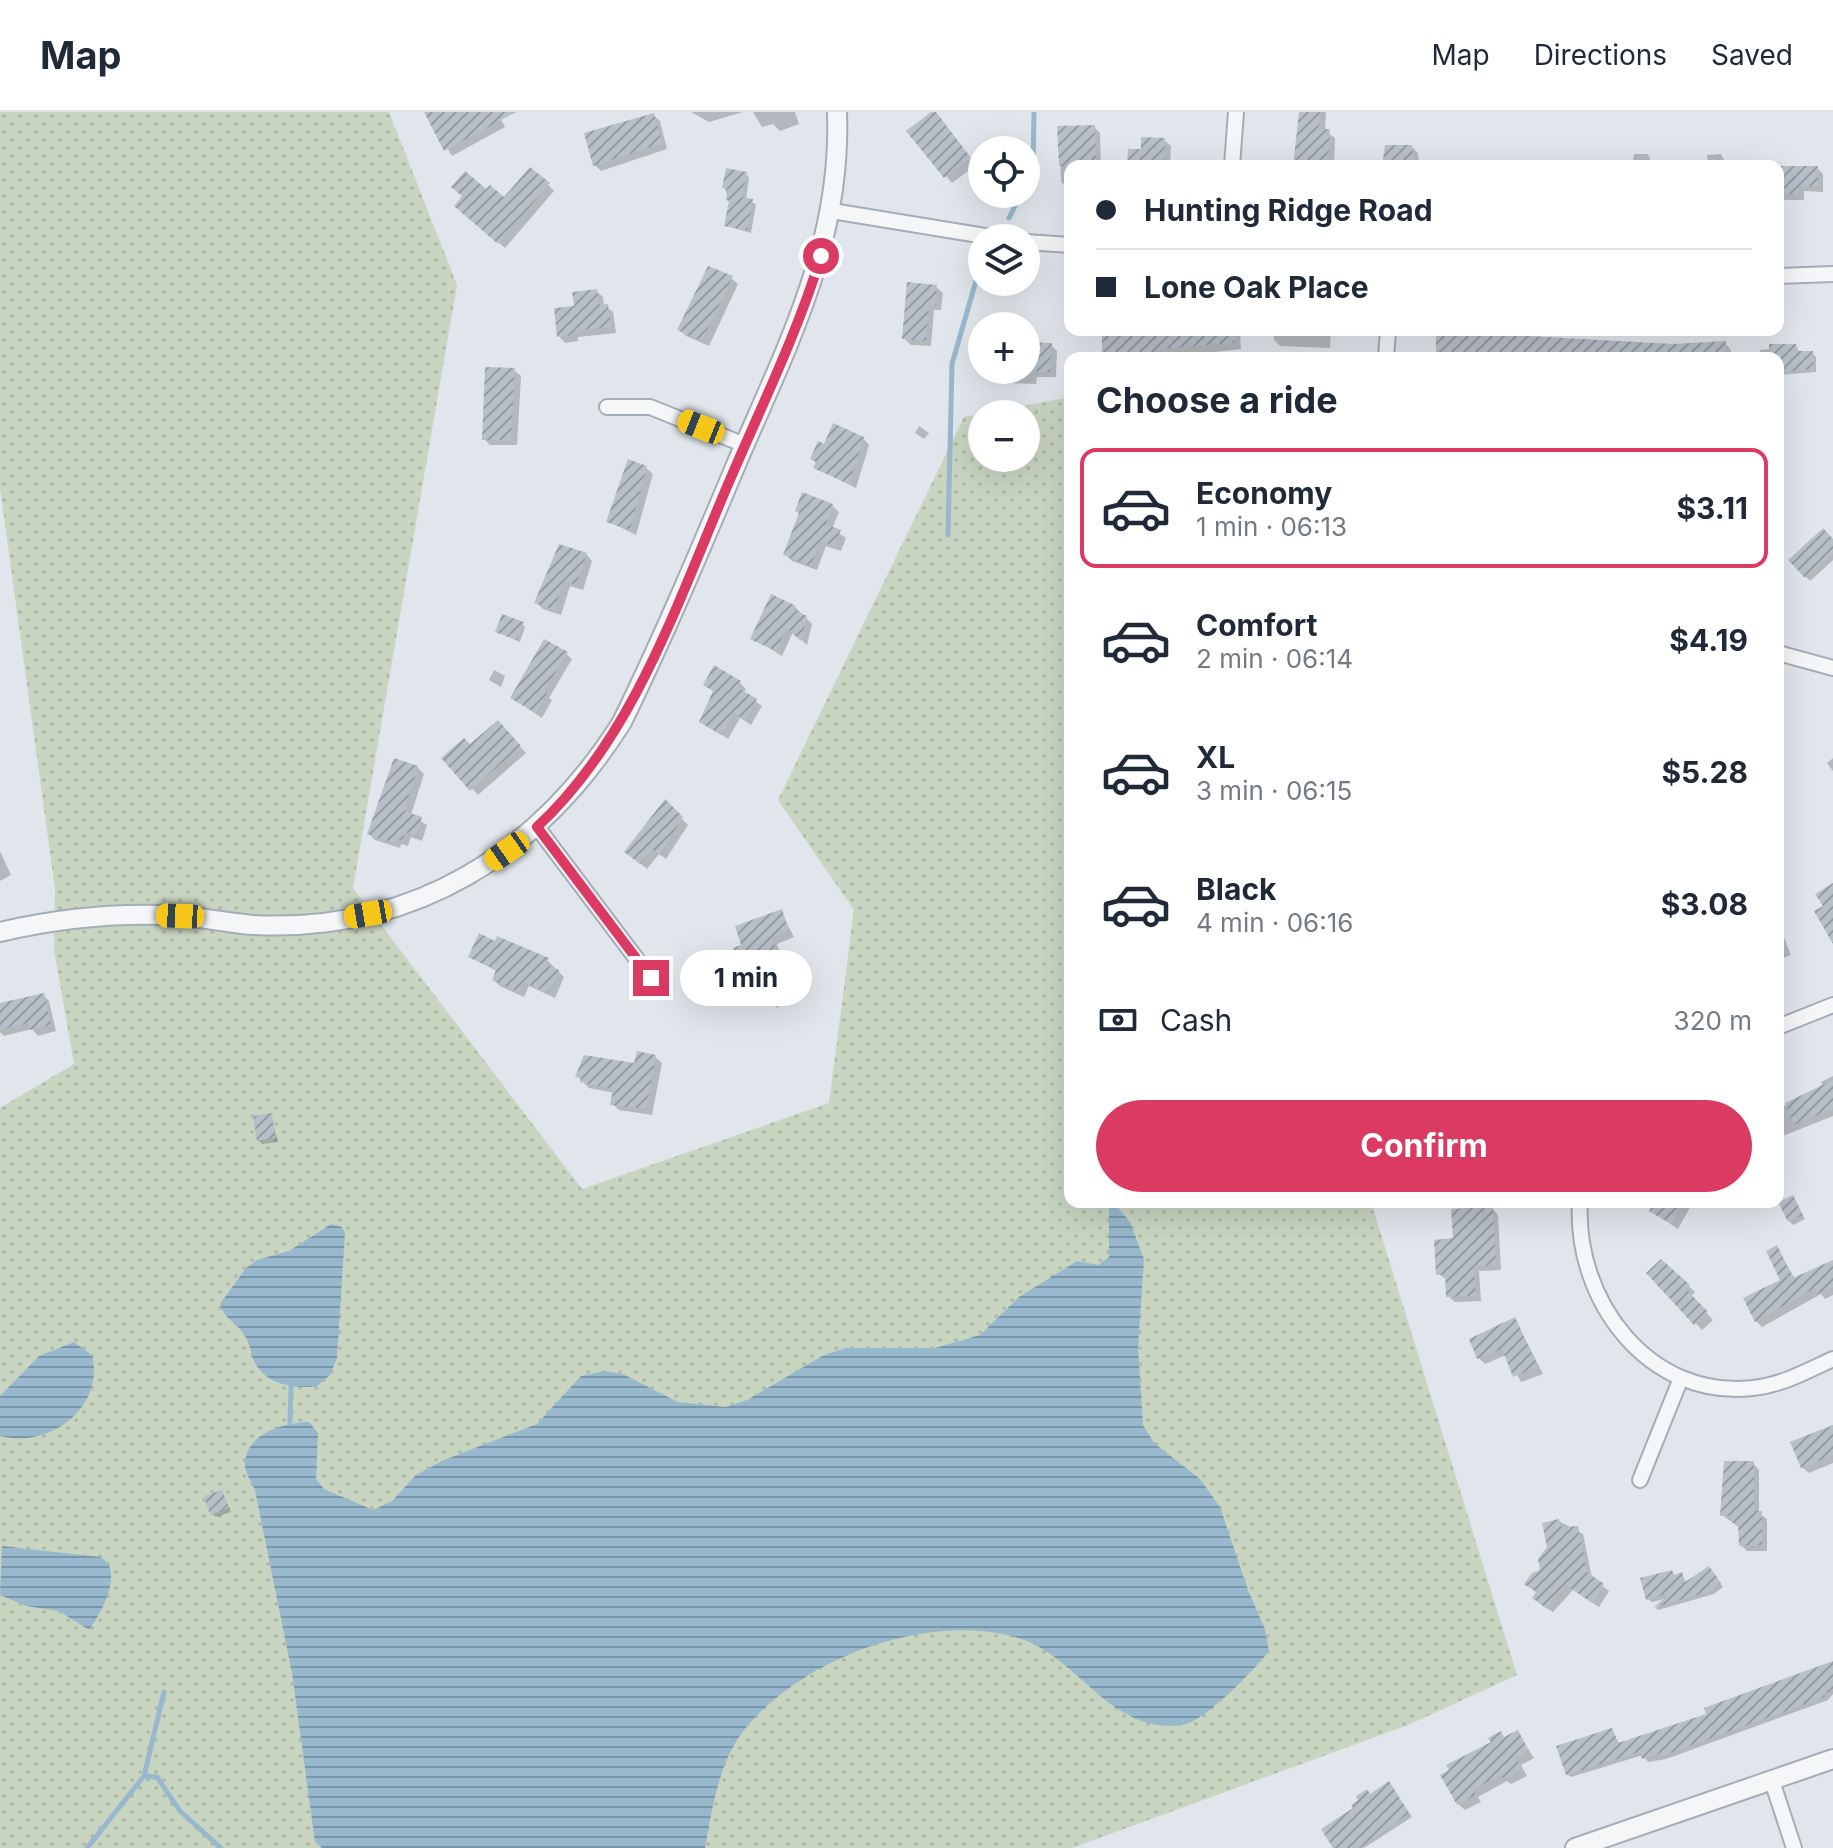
<!DOCTYPE html>
<meta charset="utf-8">
<style>
:root{--surface:#fff;--page:#f6f6f7;--text:#1f2937;--muted:#747a83;--line:#e0e1e3;--accent:#db3a63}
body{margin:0;font-family:Inter,sans-serif;background:var(--page);color:var(--text);height:100vh;display:flex;flex-direction:column;font-size:30px;white-space:nowrap}
*{box-sizing:border-box;margin:0}
p{font-size:26px;color:var(--muted)}
.icon{flex:none;width:44px;height:44px;fill:none;stroke:currentColor;stroke-width:2;stroke-linecap:round;stroke-linejoin:round}
.map{position:relative;flex:1;overflow:hidden}
.sheet{position:absolute;left:1064px;top:240px;width:720px;height:856px;display:flex;flex-direction:column;background:var(--surface);border-radius:16px;box-shadow:0 8px 32px #0002}
.sheet>*{flex:none}
.banner{position:absolute;left:1064px;top:48px;width:720px;height:176px;border-radius:16px;box-shadow:0 8px 32px #0002;display:grid;align-content:center;height:176px;padding:0 32px;background:var(--surface)}
.tools{position:absolute;left:968px;top:24px;display:grid;gap:16px}
.tools a{display:grid;place-items:center;width:72px;height:72px;border-radius:50%;background:var(--surface);box-shadow:0 8px 32px #0002;font-size:40px}
.end{position:absolute;width:36px;height:36px;margin:-18px;border:10px solid #db3a63;background:#fff;box-shadow:0 0 0 4px #fff}
.from{border-radius:50%}
.bubble{position:absolute;height:56px;border-radius:28px;background:var(--surface);box-shadow:0 8px 32px #0002;font-size:26px;font-weight:700;line-height:56px;text-align:center}
.car{position:absolute;width:24px;height:48px;margin:-24px -12px;border-radius:10px;box-shadow:0 0 6px 2px #0007;background:linear-gradient(#f5c518 24%,#345 0 40%,#f5c518 0 76%,#345 0 86%,#f5c518 0)}
.banner b{display:flex;align-items:center;gap:28px;height:76px;font-size:30px}
.banner b+b{border-top:2px solid var(--line)}
.banner i{width:20px;height:20px;background:var(--text)}
ul{padding:0;list-style:none}
li{display:flex;align-items:center;gap:24px;height:120px;margin:0 16px 12px;padding:0 16px;border:4px solid transparent;border-radius:16px}
li div{flex:1}
li b{display:block;font-size:30px}
li em{font-style:normal;font-weight:700}
li.on{border-color:var(--accent)}
li>.icon{width:72px;height:72px;stroke-width:1.5}
h2{padding:0 32px;font-size:36px;line-height:96px}
.pay{display:flex;align-items:center;gap:20px;height:88px;padding:0 32px;font-size:30px}
.pay p{margin-inline-start:auto}
.cta{display:flex;gap:16px;margin-top:auto;padding:16px 32px}
.cta a{flex:1;height:92px;border-radius:48px;background:var(--accent);color:#fff;font-size:32px;font-weight:700;line-height:92px;text-align:center}
header{display:flex;align-items:center;gap:48px;box-sizing:border-box;height:112px;padding:0 40px;background:var(--surface);border-bottom:2px solid var(--line)}
header strong{font-size:38px}
nav{display:flex;gap:44px;margin-inline-start:auto;font-size:28px}
.map>svg:first-child{display:block}
</style>
<header>
<strong>Map</strong>
<nav><a>Map</a><a>Directions</a><a>Saved</a></nav>
</header>
<div class="map">
<svg width="1833" height="1736" viewBox="0 0 1833 1736">
<defs>
<pattern id="grass-dots" width="8" height="8" patternUnits="userSpaceOnUse" patternTransform="scale(2)"><rect width="8" height="8" fill="#c8d5c1"/><path d="M2 2h.1M6 6h.1" fill="none" stroke="#acb7a7" stroke-width="1.8" stroke-linecap="round"/></pattern>
<pattern id="water-rules" width="6" height="5" patternUnits="userSpaceOnUse" patternTransform="scale(2)"><rect width="6" height="5" fill="#98b8ce"/><path d="M0 2.5h6" fill="none" stroke="#7c96a9"/></pattern>
<pattern id="building-hatch" width="6" height="6" patternUnits="userSpaceOnUse" patternTransform="scale(2)"><rect width="6" height="6" fill="#b7bfc9"/><path d="M-1 1l2-2M0 6l6-6M5 7l2-2" fill="none" stroke="#959ca5"/></pattern>
</defs>
<rect width="100%" height="100%" fill="#e0e6eb"/>
<path fill="url(#grass-dots)" fill-rule="evenodd" d="M0 0H389L457 173 353 776 582 1077 829 991 854 798 778 688 964 305 1070 285V1090H1371L1517 1563 1408 1613 1072 1736H0V996L74 952 54 838 55 777 0 376ZM982 302H1026V346H982Z"/>
<g fill="url(#water-rules)">
<path d="M1115 1092 1130 1110 1144 1147 1138 1236 1143 1313 1154 1331 1200 1367 1220 1395 1248 1478 1265 1517 1269 1539C1255 1557 1205 1610 1182 1613 1109 1623 1078 1542 1015 1525 926 1500 798 1547 742 1621 718 1653 712 1698 705 1736H322L315 1730 292 1561 255 1378C252 1371 245 1361 245 1353 244 1322 285 1310 309 1310L318 1321 316 1367 324 1377 373 1398 392 1389 416 1363 444 1348 537 1312 581 1264 604 1259 623 1262 678 1290 726 1295 747 1288 824 1243 846 1236H935L980 1223 1019 1185 1077 1149 1098 1153 1109 1145V1097Z"/>
<path d="M331 1112 342 1115 345 1121 337 1246 330 1263 317 1274C295 1277 267 1273 255 1251 250 1241 250 1230 243 1221 236 1210 223 1206 220 1192L246 1156 257 1148 289 1139Z"/>
<path d="M74 1230 92 1243C105 1295 50 1337 0 1324V1284L39 1244Z"/>
<path d="M2 1434 100 1445C125 1457 102 1501 89 1518L59 1499 26 1494 0 1483Z"/>
</g>
<g fill="#0003">
<polygon points="426,0 497,0 505,15 452,44"/>
<polygon points="691,0 743,0 709,10"/>
<polygon points="753,0 795,0 799,12 780,19 773,12 762,15"/>
<polygon points="1300,0 1326,0 1325,19 1335,26 1334,54 1295,54"/>
<polygon points="653,3 660,9 667,37 601,59 595,53"/>
<polygon points="940,6 976,53 952,71 909,20"/>
<polygon points="1094,15 1100,21 1101,54 1070,54 1068,76 1061,70 1059,16"/>
<polygon points="1164,28 1171,34 1170,54 1129,54 1143,39"/>
<polygon points="1412,35 1418,41 1419,52 1466,54 1364,54 1383,54"/>
<polygon points="1634,42 1648,42 1653,54 1598,54 1599,48 1633,49"/>
<polygon points="1721,42 1727,54 1708,54 1707,43"/>
<polygon points="1778,56 1817,56 1823,62 1823,80 1804,79 1804,88 1783,88 1778,83"/>
<polygon points="746,62 749,66 746,88 756,92 751,121 727,114 730,90 724,75"/>
<polygon points="548,73 554,79 505,136 463,100"/>
<polygon points="731,166 738,172 709,234 686,224 680,218"/>
<polygon points="936,175 943,181 941,198 934,198 931,234 911,233 904,226"/>
<polygon points="596,179 603,185 604,194 613,200 616,221 578,225 578,229 565,231 559,224 576,195"/>
<polygon points="1104,218 1240,218 1241,237 1161,246 1110,246 1104,239"/>
<polygon points="1274,218 1331,218 1330,236 1280,234 1274,228"/>
<polygon points="1725,231 1731,238 1731,246 1438,246"/>
<polygon points="1026,232 1051,233 1057,239 1056,265 1037,265 1036,272 1006,271 999,264 1000,258 1026,258"/>
<polygon points="1796,234 1800,241 1812,241 1816,245 1816,260 1778,263 1778,246 1760,246 1760,238"/>
<polygon points="514,258 521,264 517,333 490,333 484,327"/>
<polygon points="919,314 929,321 924,327 915,321"/>
<polygon points="863,326 869,333 856,376 816,356 817,351 812,347 825,334"/>
<polygon points="646,356 653,362 636,423 608,409"/>
<polygon points="832,394 839,400 832,417 846,426 841,439 826,434 817,458 792,449 786,443"/>
<polygon points="1833,429 1833,448 1810,469 1791,448"/>
<polygon points="586,442 592,449 583,478 570,474 561,503 543,497 537,491"/>
<polygon points="795,495 812,512 807,533 793,520 782,544 753,526"/>
<polygon points="522,512 525,515 520,530 497,520"/>
<polygon points="566,542 572,547 549,586 552,588 542,606 512,586"/>
<polygon points="494,558 505,564 501,575 489,568"/>
<polygon points="740,571 746,577 743,581 762,594 751,613 740,606 728,627 702,609 714,580 705,573"/>
<polygon points="1778,602 1783,606 1780,628 1778,628"/>
<polygon points="497,610 526,641 478,683 444,646 470,635"/>
<polygon points="1833,646 1833,659 1827,651"/>
<polygon points="417,655 424,662 411,703 427,713 422,729 411,725 408,734 401,732 400,736 375,728 369,722"/>
<polygon points="665,690 688,713 666,747 659,742 647,757 633,745"/>
<polygon points="0,739 11,763 0,769"/>
<polygon points="781,800 794,825 777,832 786,860 777,863 784,885 778,896 748,874 744,834"/>
<polygon points="1778,810 1791,843 1778,848"/>
<polygon points="496,831 547,848 564,865 555,886 529,874 524,885 500,874 494,868 498,860 471,844"/>
<polygon points="43,883 49,889 56,919 38,924 32,917 4,924 0,920 0,893"/>
<polygon points="655,945 662,951 652,1003 619,998 613,992 615,981 589,976 578,965 636,953"/>
<polygon points="1833,964 1833,1004 1778,1026 1778,996 1818,980 1823,974 1821,970"/>
<polygon points="271,1004 278,1030 262,1032 259,1028"/>
<polygon points="1793,1085 1805,1107 1793,1113 1789,1109"/>
<polygon points="1656,1090 1693,1090 1678,1117 1651,1099"/>
<polygon points="1492,1096 1498,1103 1501,1158 1479,1159 1481,1189 1455,1190 1448,1184 1448,1168 1438,1162 1455,1128"/>
<polygon points="1777,1136 1795,1167 1833,1150 1833,1183 1825,1187 1821,1182 1762,1215 1756,1209 1782,1168"/>
<polygon points="1661,1150 1695,1180 1691,1184 1713,1208 1702,1218 1649,1161"/>
<polygon points="1515,1207 1543,1262 1521,1270 1506,1243 1485,1252 1478,1245"/>
<polygon points="1833,1315 1833,1351 1809,1361 1802,1355"/>
<polygon points="1753,1351 1759,1358 1759,1401 1767,1407 1767,1439 1747,1439 1741,1433 1740,1416 1722,1403"/>
<polygon points="222,1380 231,1400 216,1405 212,1402"/>
<polygon points="1559,1409 1583,1422 1592,1466 1609,1479 1599,1495 1573,1478 1553,1500 1540,1492 1543,1459"/>
<polygon points="1672,1460 1676,1464 1682,1463 1687,1472 1712,1460 1723,1475 1714,1482 1658,1498 1656,1496 1668,1486 1652,1490 1648,1487"/>
<polygon points="1833,1554 1833,1582 1828,1588 1666,1647 1648,1650 1643,1643 1571,1665 1567,1662 1612,1618 1620,1633 1708,1604"/>
<polygon points="1517,1621 1534,1646 1521,1653 1527,1664 1511,1672 1507,1669 1478,1685 1481,1690 1465,1698 1458,1692 1493,1631"/>
<polygon points="1392,1676 1412,1705 1364,1736 1336,1736 1371,1684"/>
</g>
<g fill="none" stroke-linecap="round" stroke-linejoin="round">
<g stroke="#98b8ce" stroke-width="5">
<polyline points="1026,73 1033,59 1034,0"/>
<polyline points="1009,106 1021,82"/>
<polyline points="948,423 952,252 980,155"/>
<polyline points="290,1310 291,1274"/>
<polyline points="144,1664 157,1665 180,1699 221,1736"/>
<polyline points="87,1736 144,1664 164,1580"/>
</g>
</g>
<g fill="url(#building-hatch)">
<polygon points="424,0 516,0 444,39"/>
<polygon points="931,0 936,0 971,46 944,66 906,19"/>
<polygon points="1299,0 1320,0 1319,17 1330,17 1328,54 1293,54"/>
<polygon points="654,1 662,31 593,54 584,21"/>
<polygon points="1095,13 1096,54 1059,54 1057,14"/>
<polygon points="1141,25 1165,26 1164,54 1127,54 1128,37 1141,37"/>
<polygon points="1385,33 1412,33 1415,54 1382,54"/>
<polygon points="1778,54 1818,54 1818,74 1799,74 1799,83 1778,82"/>
<polygon points="530,55 550,71 498,132 454,94 462,84 451,75 465,59 486,77 490,73 504,85"/>
<polygon points="726,56 747,60 742,85 753,87 747,118 724,114 729,89 726,88 728,77 722,76"/>
<polygon points="708,154 733,164 702,229 677,218"/>
<polygon points="907,170 937,173 935,193 929,193 926,229 902,227"/>
<polygon points="597,177 599,193 608,192 611,215 573,219 573,223 557,225 554,196 574,194 572,180"/>
<polygon points="1102,218 1235,218 1235,231 1158,237 1154,246 1117,246 1117,240 1102,240"/>
<polygon points="1436,219 1673,232 1726,229 1725,246 1436,246"/>
<polygon points="1026,230 1052,231 1050,260 1026,259"/>
<polygon points="1769,232 1796,232 1797,239 1813,239 1813,257 1778,261 1778,246 1769,246"/>
<polygon points="485,255 515,256 511,328 482,328"/>
<polygon points="833,311 864,325 849,372 813,356 816,350 810,347 818,329 824,332"/>
<polygon points="628,347 647,354 630,418 606,410"/>
<polygon points="802,380 833,392 826,412 841,418 834,434 820,429 811,454 783,443 799,401 795,399"/>
<polygon points="1823,416 1833,427 1833,441 1805,466 1788,448"/>
<polygon points="559,432 587,441 576,473 564,469 554,498 534,491"/>
<polygon points="771,482 796,494 794,498 807,504 801,529 786,516 776,539 750,527"/>
<polygon points="502,502 524,510 517,528 495,520"/>
<polygon points="544,527 568,540 544,579 547,581 536,601 510,586"/>
<polygon points="714,553 741,569 737,575 757,587 745,608 734,601 721,623 699,610 713,579 703,573"/>
<polygon points="498,608 521,634 470,679 441,646 464,626 470,632"/>
<polygon points="394,646 418,654 404,699 422,705 416,724 405,720 402,729 395,727 394,731 367,722"/>
<polygon points="665,687 683,705 659,743 652,737 640,752 624,740"/>
<polygon points="1833,771 1833,832 1814,799 1823,794 1815,782"/>
<polygon points="782,797 789,819 772,825 781,853 772,857 779,878 771,891 746,875 733,836 741,833 735,814"/>
<polygon points="479,821 495,829 497,824 549,846 546,852 559,858 548,881 523,870 518,880 492,868 496,858 468,845"/>
<polygon points="44,881 51,913 30,918 28,911 0,918 0,891"/>
<polygon points="637,939 656,943 646,997 610,993 613,977 580,970 581,966 575,965 584,943 634,951"/>
<polygon points="1833,968 1833,996 1794,1013 1785,991"/>
<polygon points="272,1001 275,1026 257,1029 253,1004"/>
<polygon points="1793,1083 1803,1103 1788,1110 1778,1090"/>
<polygon points="1654,1090 1683,1090 1671,1112 1649,1099"/>
<polygon points="1493,1094 1496,1153 1474,1154 1476,1184 1446,1185 1445,1162 1436,1163 1434,1128 1453,1126 1451,1097"/>
<polygon points="1777,1133 1793,1166 1833,1148 1833,1175 1818,1182 1815,1176 1755,1210 1743,1186 1780,1168 1766,1139"/>
<polygon points="1661,1147 1690,1173 1686,1177 1708,1200 1694,1213 1646,1161"/>
<polygon points="1515,1205 1538,1255 1513,1265 1502,1237 1477,1247 1469,1227"/>
<polygon points="1833,1313 1833,1343 1801,1356 1790,1330"/>
<polygon points="1724,1349 1754,1349 1754,1399 1762,1399 1762,1433 1739,1434 1738,1411 1732,1411 1731,1404 1720,1404"/>
<polygon points="222,1378 229,1396 210,1403 204,1384"/>
<polygon points="1559,1407 1561,1415 1578,1414 1587,1460 1604,1472 1592,1491 1566,1473 1546,1496 1532,1486 1536,1480 1524,1472 1532,1461 1540,1458 1538,1447 1547,1435 1542,1411"/>
<polygon points="1709,1454 1721,1471 1710,1479 1653,1496 1670,1481 1646,1488 1640,1466 1672,1458 1674,1463 1682,1460 1685,1470"/>
<polygon points="1833,1549 1833,1578 1824,1582 1825,1585 1661,1644 1660,1641 1642,1647 1640,1640 1566,1663 1556,1634 1612,1616 1618,1631 1706,1602 1704,1596"/>
<polygon points="1518,1618 1529,1639 1516,1646 1522,1657 1503,1667 1500,1663 1473,1678 1476,1683 1457,1693 1440,1663 1449,1658 1446,1653 1491,1630 1488,1626 1501,1619 1504,1625"/>
<polygon points="1389,1669 1409,1701 1360,1736 1333,1736 1321,1717 1353,1696 1351,1693 1358,1688 1356,1684 1367,1677 1370,1682"/>
</g>
<g fill="none" stroke-linecap="round" stroke-linejoin="round">
<defs>
<g id="minor">
<polyline points="1232,54 1236,0"/>
<polyline points="832,99 997,126"/>
<polyline points="1026,130 1070,133"/>
<polyline points="1778,164 1833,162"/>
<polyline points="1386,246 1388,218"/>
<polyline points="607,295 650,295 745,333"/>
<polyline points="1778,541 1833,556"/>
<polyline points="537,715 651,866"/>
<polyline points="1778,915 1833,893"/>
<path d="M1580 1090C1574 1187 1648 1288 1753 1276 1782 1273 1807 1259 1833 1247"/>
<polyline points="1640,1368 1681,1266"/>
<polyline points="1772,1669 1794,1736"/>
</g>
<g id="tertiary">
<path d="M0 820C60 806 120 800 181 804 205 806 229 811 253 813 413 821 539 742 622 610 664 524 701 436 738 348 788 232 842 129 837 0"/>
<polyline points="1575,1736 1833,1647"/>
</g>
</defs>
<use href="#minor" stroke="#a5adb6" stroke-width="18"/>
<use href="#tertiary" stroke="#a5adb6" stroke-width="22"/>
<use href="#minor" stroke="#f4f6f8" stroke-width="14"/>
<use href="#tertiary" stroke="#f4f6f8" stroke-width="18"/>
</g>
<g fill="none" stroke-linecap="round" stroke-linejoin="round">
<path stroke="#db3a63" stroke-width="10" d="M651 866 537 715C636 623 679 485 732 363 763 291 798 219 821 144"/>
</g>
</svg>
<div class="tools">
<a><svg class="icon" aria-label="locate" viewBox="0 0 24 24"><circle cx="12" cy="12" r="6"/><path d="M12 2v4M12 18v4M2 12h4M18 12h4"/></svg></a>
<a><svg class="icon" aria-label="layers" viewBox="0 0 24 24"><path d="M12 4l9 5-9 5-9-5zM3 14l9 5 9-5"/></svg></a>
<a>+</a>
<a>−</a>
</div>
<i class="end from" style="left:821px;top:144px"></i>
<i class="end" style="left:651px;top:866px"></i>
<div class="bubble" style="left:680px;top:838px;width:132px">1 min</div>
<i class="car" style="left:701px;top:315px;rotate:292deg"></i>
<i class="car" style="left:507px;top:739px;rotate:235deg"></i>
<i class="car" style="left:368px;top:802px;rotate:260deg"></i>
<i class="car" style="left:180px;top:804px;rotate:272deg"></i>
<div class="banner">
<b><i class="from"></i>Hunting Ridge Road</b>
<b><i></i>Lone Oak Place</b>
</div>
<section class="sheet">
<h2>Choose a ride</h2>
<ul>
<li class="on"><svg class="icon" aria-label="car" viewBox="0 0 24 24"><path d="M5 17H2v-5l4-1 3-4h7l3 4 3 1v5h-3M9 17h6M6 11h13"/><circle cx="7" cy="17" r="2"/><circle cx="17" cy="17" r="2"/></svg><div><b>Economy</b><p>1 min · 06:13</p></div><em>$3.11</em></li>
<li><svg class="icon" aria-label="car" viewBox="0 0 24 24"><path d="M5 17H2v-5l4-1 3-4h7l3 4 3 1v5h-3M9 17h6M6 11h13"/><circle cx="7" cy="17" r="2"/><circle cx="17" cy="17" r="2"/></svg><div><b>Comfort</b><p>2 min · 06:14</p></div><em>$4.19</em></li>
<li><svg class="icon" aria-label="car" viewBox="0 0 24 24"><path d="M5 17H2v-5l4-1 3-4h7l3 4 3 1v5h-3M9 17h6M6 11h13"/><circle cx="7" cy="17" r="2"/><circle cx="17" cy="17" r="2"/></svg><div><b>XL</b><p>3 min · 06:15</p></div><em>$5.28</em></li>
<li><svg class="icon" aria-label="car" viewBox="0 0 24 24"><path d="M5 17H2v-5l4-1 3-4h7l3 4 3 1v5h-3M9 17h6M6 11h13"/><circle cx="7" cy="17" r="2"/><circle cx="17" cy="17" r="2"/></svg><div><b>Black</b><p>4 min · 06:16</p></div><em>$3.08</em></li>
</ul>
<div class="pay"><svg class="icon" aria-label="cash" viewBox="0 0 24 24"><path d="M3 7h18v10H3z"/><circle cx="12" cy="12" r="2"/></svg>Cash<p>320 m</p></div>
<div class="cta"><a>Confirm</a></div>
</section>
</div>
